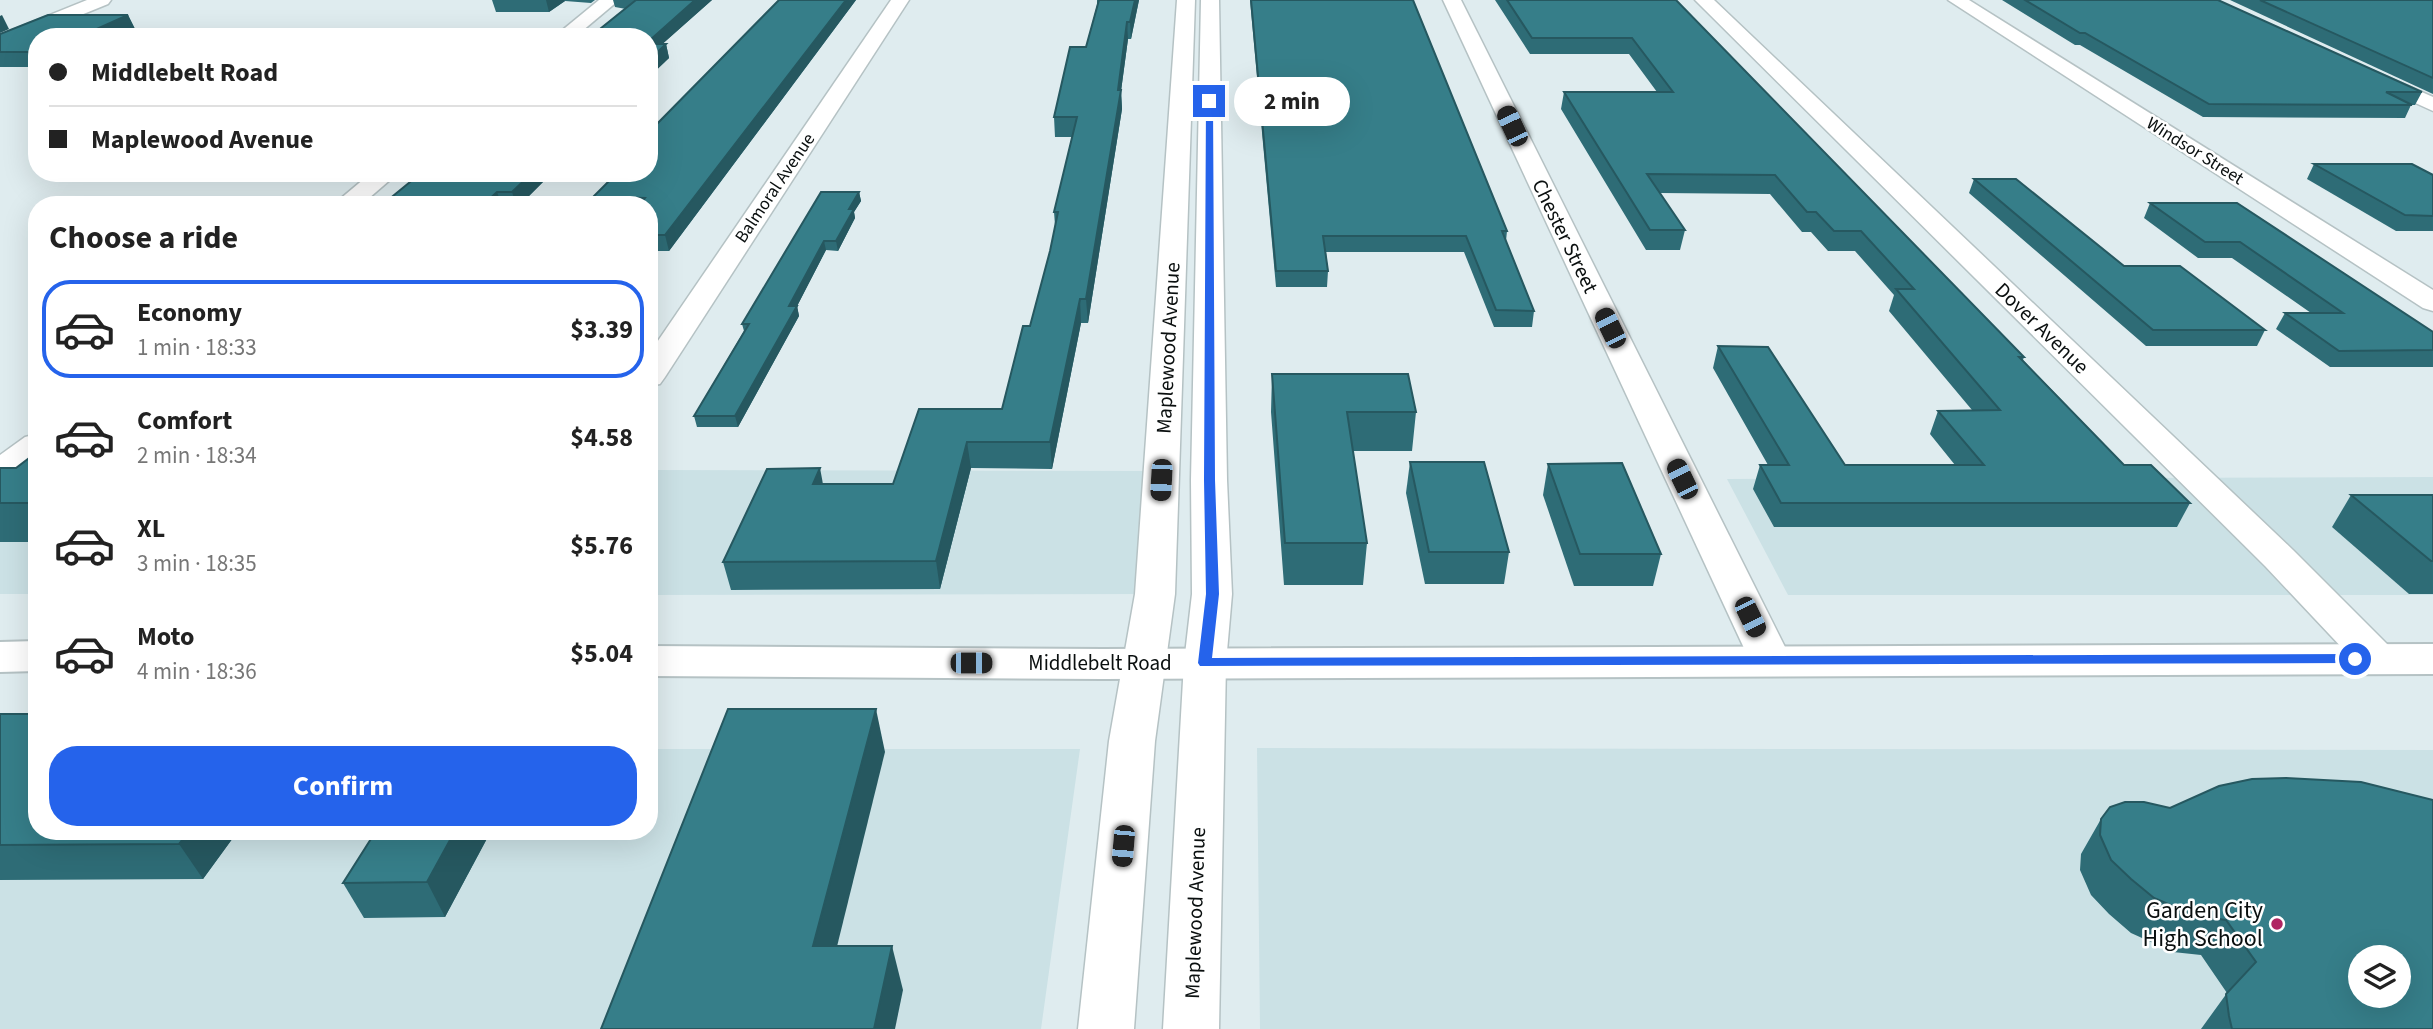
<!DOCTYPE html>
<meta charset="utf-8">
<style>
:root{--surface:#fff;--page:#f2f2f2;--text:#222;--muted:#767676;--line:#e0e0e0;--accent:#2563eb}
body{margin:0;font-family:"Source Sans 3",sans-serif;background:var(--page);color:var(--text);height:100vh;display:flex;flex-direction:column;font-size:26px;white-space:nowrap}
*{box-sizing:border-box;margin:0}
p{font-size:23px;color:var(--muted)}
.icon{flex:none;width:38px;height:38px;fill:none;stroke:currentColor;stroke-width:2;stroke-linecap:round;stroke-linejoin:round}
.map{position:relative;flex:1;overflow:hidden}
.sheet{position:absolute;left:28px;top:196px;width:630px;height:644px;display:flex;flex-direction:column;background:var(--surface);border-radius:28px;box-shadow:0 7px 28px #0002}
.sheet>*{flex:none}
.hud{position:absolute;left:28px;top:28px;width:630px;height:154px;border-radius:28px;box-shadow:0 7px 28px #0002;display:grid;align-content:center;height:154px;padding:0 21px;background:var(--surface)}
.buttons{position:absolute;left:2348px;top:945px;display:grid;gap:14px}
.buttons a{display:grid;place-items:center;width:63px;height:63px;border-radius:50%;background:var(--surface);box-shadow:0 7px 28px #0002;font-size:35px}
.end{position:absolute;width:32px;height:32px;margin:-16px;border:9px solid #2563eb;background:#fff;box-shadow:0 0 0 4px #fff}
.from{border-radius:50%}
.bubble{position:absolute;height:49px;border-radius:24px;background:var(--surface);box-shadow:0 7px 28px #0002;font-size:23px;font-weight:700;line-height:49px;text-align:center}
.car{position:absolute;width:21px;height:42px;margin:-21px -10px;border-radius:9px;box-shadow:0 0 5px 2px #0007;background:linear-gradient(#222 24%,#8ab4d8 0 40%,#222 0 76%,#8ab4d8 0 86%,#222 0)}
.hud b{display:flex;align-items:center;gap:24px;height:66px;font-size:26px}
.hud b+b{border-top:2px solid var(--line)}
.hud i{width:18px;height:18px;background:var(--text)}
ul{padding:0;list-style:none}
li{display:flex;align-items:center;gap:21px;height:98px;margin:0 14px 10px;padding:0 7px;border:4px solid transparent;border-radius:28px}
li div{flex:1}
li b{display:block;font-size:26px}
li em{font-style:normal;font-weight:700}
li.selected{border-color:var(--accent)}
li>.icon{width:63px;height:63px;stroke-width:1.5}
h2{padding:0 21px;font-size:32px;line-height:84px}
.button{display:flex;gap:14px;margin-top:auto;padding:14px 21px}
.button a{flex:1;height:80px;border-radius:28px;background:var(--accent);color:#fff;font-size:28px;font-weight:700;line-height:80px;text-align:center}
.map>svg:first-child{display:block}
</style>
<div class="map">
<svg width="2433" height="1029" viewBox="0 0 2433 1029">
<rect width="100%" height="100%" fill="#dfecef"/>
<g fill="#cbe1e5" fill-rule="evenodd">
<polygon points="37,469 37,594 0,594 0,499"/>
<polygon points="649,470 1162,471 1155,594 649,595"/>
<polygon points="2433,477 2433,595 1788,595 1727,479"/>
<polygon points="0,748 37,831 649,831 649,749 1080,749 1041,1029 0,1029"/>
<path d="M1257 748 2433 750V1029H1260ZM2361 957H2399V996H2361Z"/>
</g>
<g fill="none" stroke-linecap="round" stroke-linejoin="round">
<defs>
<g id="minor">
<polygon points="87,0 111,0 108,4 0,48 0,35"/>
<polygon points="599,0 619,0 575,37 554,37"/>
<polygon points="891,0 909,0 665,377 660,384 649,386 649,354"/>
<polygon points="1177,0 1195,0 1175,594 1155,741 1134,1029 1078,1029 1109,741 1135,594"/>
<polygon points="1201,0 1219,0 1227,480 1232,594 1226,663 1219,1029 1163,1029 1184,663 1192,594 1191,480"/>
<polygon points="1443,0 1461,0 1792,661 1786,671 1771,675 1756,671 1750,661"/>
<polygon points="1695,0 1714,0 2293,550 2392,649 2398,659 2392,669 2377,673 2362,669 2265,566"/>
<polygon points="1948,0 1969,0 2433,290 2433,311 2423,308"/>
<polygon points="2374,71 2433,97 2433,111 2367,81 2364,77 2367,73"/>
<polygon points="371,173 398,173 361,205 333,205"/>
<polygon points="37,434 37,461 12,479 0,483 0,455 25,437"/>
</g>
<g id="major">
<polygon points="37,641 37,671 0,672 0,642"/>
<polygon points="2433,644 2433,674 1103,679 649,676 649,646 1103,649"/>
</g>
</defs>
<use href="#minor" stroke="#b5c2c4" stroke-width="3"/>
<use href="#major" stroke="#b5c2c4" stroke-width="4"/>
<use href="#minor" fill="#fff" fill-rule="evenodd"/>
<use href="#major" fill="#fff" fill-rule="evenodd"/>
</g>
<g fill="#2e6c76">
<polygon points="492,0 595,0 591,3 565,1 549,12 496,12"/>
<polygon points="613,0 712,0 662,44 666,44 669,58 649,77 649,37 626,9 615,7"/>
<polygon points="779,0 856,0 669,251 649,251 649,205 595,205 593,197 617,173"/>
<polygon points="1097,0 1139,0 1131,39 1128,39 1121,91 1122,109 1088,323 1081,323 1052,469 971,468 940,589 731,590 723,562 823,484 893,484 1002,409 1030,326 1050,251 1055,225 1054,212 1072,137 1055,137 1054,117 1086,47 1097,5"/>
<polygon points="1250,0 1413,0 1507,231 1506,241 1534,311 1532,327 1494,327 1464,252 1326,252 1328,271 1327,287 1276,287"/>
<polygon points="1495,0 1676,0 2024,357 2023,360 2124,465 2190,503 2177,527 1774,527 1753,489 1760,465 1768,465 1713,368 1718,346 1845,465 1955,465 1930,434 1938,411 1972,410 1889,311 1894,295 1855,251 1828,251 1811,232 1802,232 1770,194 1660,193 1685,230 1680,250 1646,250 1561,109 1564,92 1657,92 1629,54 1530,54"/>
<polygon points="2002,0 2218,0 2422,92 2415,105 2411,105 2405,118 2203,117 2080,45 2075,45"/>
<polygon points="2230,0 2433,0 2433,94"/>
<polygon points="128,15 135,29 117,37 37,37 37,67 0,67 0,34"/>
<polygon points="2314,164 2433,175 2433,231 2396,231 2307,179"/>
<polygon points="552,173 520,205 382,205"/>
<polygon points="1974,179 2124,266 2265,330 2257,346 2146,346 1969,193"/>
<polygon points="859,192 861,201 854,212 855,218 838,251 826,250 797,306 799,316 738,427 697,427 694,416 744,331 742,324"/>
<polygon points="2150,203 2237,203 2433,332 2433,367 2330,367 2276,329 2285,313 2311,313 2232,258 2198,258 2144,218"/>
<polygon points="1272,374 1416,412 1412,451 1353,451 1367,543 1363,585 1284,585 1271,412"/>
<polygon points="37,452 37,542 0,542 0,468 16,468"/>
<polygon points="1410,462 1509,552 1504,584 1425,584 1406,493"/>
<polygon points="1548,464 1661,554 1653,586 1574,586 1543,495"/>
<polygon points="2351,495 2433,495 2433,594 2409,594 2332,527"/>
<polygon points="0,714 37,831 238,831 203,879 0,880"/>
<polygon points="2101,819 2433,1029 2201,1029 2227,993 2201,955 2173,952 2131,933 2109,914 2091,895 2080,870 2081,854"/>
<polygon points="376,831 491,831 445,917 364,918 343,883"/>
</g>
<g fill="#265860">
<polygon points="546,0 564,0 565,1 549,12"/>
<polygon points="695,0 712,0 649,56 649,41"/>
<polygon points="846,0 856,0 669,251 665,235"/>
<polygon points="1135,0 1139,0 1131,39 1130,22"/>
<polygon points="2,15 9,29 0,33 0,16"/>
<polygon points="128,15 135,29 117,37 79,37"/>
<polygon points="1127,22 1128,39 1121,91 1122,109 1088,323 1086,299 1118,90"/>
<polygon points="666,44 669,58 649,77 649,60"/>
<polygon points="532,173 552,173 520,205 516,205 512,192"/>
<polygon points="497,192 502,205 483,205"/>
<polygon points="859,192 861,201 854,212 855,218 838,251 836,241 849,209"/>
<polygon points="824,241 826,250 792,316 797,306 799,316 738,427 735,416 789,306"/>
<polygon points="1080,299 1081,323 1052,469 1050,442"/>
<polygon points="967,442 971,468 940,589 936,561"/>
<polygon points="820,468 825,495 813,484"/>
<polygon points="876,709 885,752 826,991 813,946"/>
<polygon points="189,831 238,831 203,879 179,844"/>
<polygon points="455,831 491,831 445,917 427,882"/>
<polygon points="892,946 903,990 895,1029 874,1029"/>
</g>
<g fill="#367e89" stroke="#265860" stroke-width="2" fill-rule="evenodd">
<polygon points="636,0 695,0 649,41 649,37 590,37"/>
<polygon points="779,0 846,0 665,235 649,235 649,205 640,205 645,198 593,197 617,173 649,173 649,132"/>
<polygon points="1099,0 1135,0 1130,22 1127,22 1118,90 1121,90 1086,299 1080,299 1050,442 967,442 936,561 723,562 767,469 820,468 813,484 893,484 919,409 1002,409 1023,326 1030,326 1050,251 1058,212 1054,212 1077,117 1054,117 1070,47 1086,47"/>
<polygon points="1251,0 1413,0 1507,231 1502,231 1534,311 1496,310 1466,236 1323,236 1328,271 1276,271"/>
<polygon points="1507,0 1676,0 2024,357 2019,357 2124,465 2151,465 2190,503 1781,503 1760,465 1789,465 1718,346 1768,347 1845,465 1984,465 1938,411 2000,410 1896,289 1914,289 1861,231 1834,231 1816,212 1807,212 1775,175 1647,174 1685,230 1650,230 1564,92 1673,92 1632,38 1532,38"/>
<polygon points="2025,0 2218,0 2422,92 2386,92 2412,105 2209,104 2085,33 2080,33"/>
<polygon points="2260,0 2433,0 2433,78"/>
<polygon points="48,15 128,15 79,37 37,37 37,52 0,52 0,34"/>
<polygon points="649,44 666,44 649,60"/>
<polygon points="2314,164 2412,164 2433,175 2433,216 2405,215"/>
<polygon points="421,173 532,173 512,192 497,192 483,205 382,205"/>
<polygon points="1974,179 2016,179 2124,266 2180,266 2265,330 2153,330"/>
<polygon points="821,192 859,192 849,209 854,209 836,241 824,241 789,306 797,306 735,416 694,416 749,324 742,324"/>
<polygon points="2150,203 2237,203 2433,332 2433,350 2339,351 2285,313 2343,313 2240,242 2205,242"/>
<polygon points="1272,374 1408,374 1416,412 1347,412 1367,543 1285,543"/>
<polygon points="37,452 37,503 0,503 0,468 16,468"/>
<polygon points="1410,462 1484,462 1509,552 1429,552"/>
<polygon points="1622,463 1661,554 1580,554 1548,464"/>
<polygon points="2351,495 2433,495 2433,561 2431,561"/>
<polygon points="728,709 876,709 813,946 892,946 874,1029 601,1029"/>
<polygon points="0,714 37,714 37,831 189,831 179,844 0,845"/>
<path d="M2286 778 2361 782 2433 800V1029H2232L2229 1016 2226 994 2256 962 2226 920 2196 916 2154 898 2131 879 2111 860 2100 835 2101 819 2110 807 2125 802H2144L2170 808 2219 786 2252 779ZM2361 957H2399V996H2361Z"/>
<polygon points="376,831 455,831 427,882 343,883"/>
</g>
<polygon fill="#2563eb" points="1209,99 1213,101 1215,480 1219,594 1212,658 2355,654 2361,659 2355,663 1200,666 1198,663 1206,594 1204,480 1206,101"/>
<circle fill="#b02562" stroke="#fff" stroke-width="2.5" cx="2277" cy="924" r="7"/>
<g text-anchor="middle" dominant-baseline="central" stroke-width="5" stroke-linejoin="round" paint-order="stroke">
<g font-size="18" fill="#0a0f0f" stroke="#fff">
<text transform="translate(2195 151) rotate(32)">Windsor Street</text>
<text transform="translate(775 188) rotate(-56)">Balmoral Avenue</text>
</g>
<g font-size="21" fill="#0a0f0f" stroke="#fff">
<text transform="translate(1565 236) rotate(64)">Chester Street</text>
<text transform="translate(2042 328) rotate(44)">Dover Avenue</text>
<text transform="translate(1168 348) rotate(-87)">Maplewood Avenue</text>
<text x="1100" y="663">Middlebelt Road</text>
<text transform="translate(1195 913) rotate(-88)">Maplewood Avenue</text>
</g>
<g font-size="24" fill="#0a0f0f" stroke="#fff" text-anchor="end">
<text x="2263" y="910">Garden City<tspan x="2263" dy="28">High School</tspan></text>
</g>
</g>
</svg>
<div class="buttons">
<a><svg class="icon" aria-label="layers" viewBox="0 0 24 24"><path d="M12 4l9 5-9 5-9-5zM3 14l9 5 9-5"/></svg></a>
</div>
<i class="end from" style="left:2355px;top:659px"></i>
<i class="end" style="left:1209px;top:101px"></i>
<div class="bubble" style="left:1234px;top:77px;width:116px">2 min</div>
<i class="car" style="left:1512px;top:126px;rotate:335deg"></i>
<i class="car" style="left:1610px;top:328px;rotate:334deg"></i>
<i class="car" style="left:1682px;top:479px;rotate:334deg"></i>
<i class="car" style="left:1161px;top:480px;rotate:183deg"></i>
<i class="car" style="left:1750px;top:617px;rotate:154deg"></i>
<i class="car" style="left:971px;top:663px;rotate:90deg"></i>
<i class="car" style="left:1123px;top:846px;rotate:185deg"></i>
<div class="hud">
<b><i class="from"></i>Middlebelt Road</b>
<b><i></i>Maplewood Avenue</b>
</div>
<section class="sheet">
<h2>Choose a ride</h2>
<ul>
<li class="selected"><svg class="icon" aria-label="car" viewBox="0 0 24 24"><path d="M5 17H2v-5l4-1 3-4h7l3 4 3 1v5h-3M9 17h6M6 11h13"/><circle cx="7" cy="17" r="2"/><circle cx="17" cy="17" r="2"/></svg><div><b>Economy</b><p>1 min · 18:33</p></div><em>$3.39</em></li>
<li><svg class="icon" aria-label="car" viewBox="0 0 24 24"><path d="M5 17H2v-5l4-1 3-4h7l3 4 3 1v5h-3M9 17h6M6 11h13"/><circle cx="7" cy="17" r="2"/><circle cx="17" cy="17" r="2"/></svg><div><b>Comfort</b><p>2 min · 18:34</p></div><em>$4.58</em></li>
<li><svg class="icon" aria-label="car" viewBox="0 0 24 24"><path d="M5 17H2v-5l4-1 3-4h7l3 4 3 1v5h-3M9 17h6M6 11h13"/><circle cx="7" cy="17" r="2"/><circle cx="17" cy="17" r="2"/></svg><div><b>XL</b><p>3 min · 18:35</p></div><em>$5.76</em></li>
<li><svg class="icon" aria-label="car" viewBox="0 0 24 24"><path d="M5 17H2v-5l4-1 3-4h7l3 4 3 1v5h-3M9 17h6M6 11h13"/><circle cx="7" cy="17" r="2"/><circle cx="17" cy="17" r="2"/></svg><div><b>Moto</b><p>4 min · 18:36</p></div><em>$5.04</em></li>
</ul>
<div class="button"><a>Confirm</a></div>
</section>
</div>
